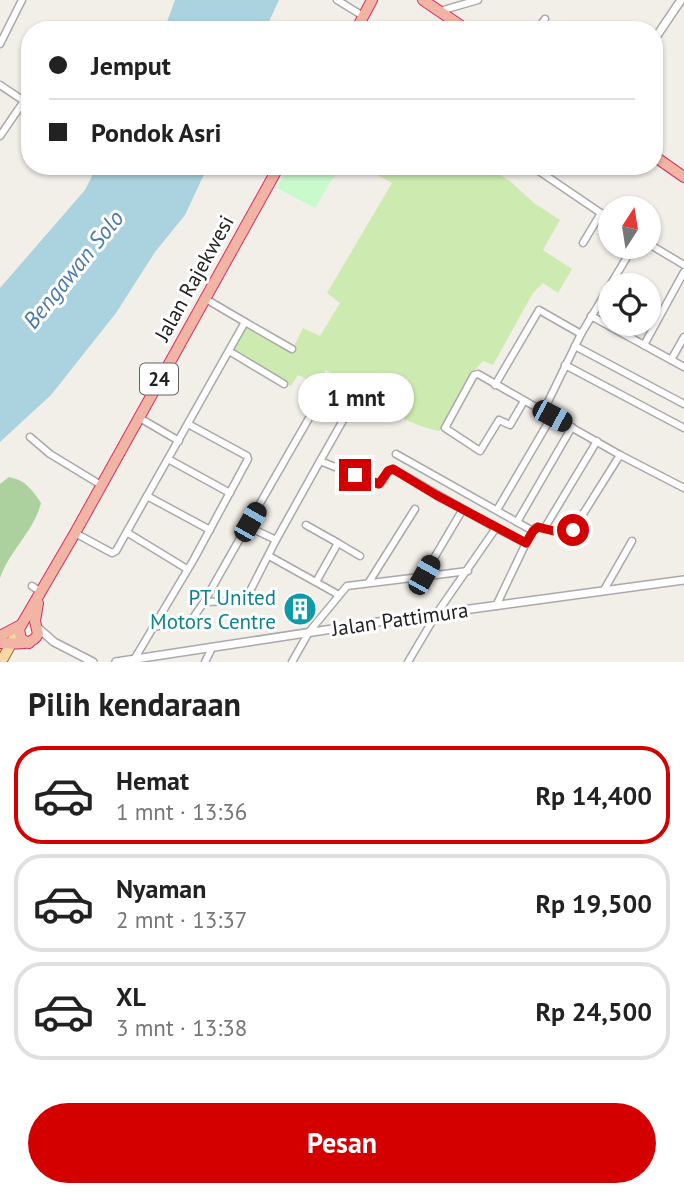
<!DOCTYPE html>
<html lang="id">
<meta charset="utf-8">
<style>
:root{--surface:#fff;--page:#f6f6f6;--text:#222;--muted:#767676;--line:#e0e0e0;--accent:#d40000}
body{margin:0;font-family:"PT Sans",sans-serif;background:var(--page);color:var(--text);height:100vh;display:flex;flex-direction:column;font-size:26px;white-space:nowrap}
*{box-sizing:border-box;margin:0}
p{font-size:23px;color:var(--muted)}
.icon{flex:none;width:38px;height:38px;fill:none;stroke:currentColor;stroke-width:2;stroke-linecap:round;stroke-linejoin:round}
.map{position:relative;height:662px;overflow:hidden}
.details{display:flex;flex-direction:column;background:var(--surface);flex:1}
.details>*{flex:none}
.hud{position:absolute;left:21px;top:21px;width:642px;height:154px;border-radius:28px;box-shadow:0 2px 5px #0004;display:grid;align-content:center;height:154px;padding:0 28px;background:var(--surface)}
.needle{width:46px;rotate:12deg}
.controls{position:absolute;left:598px;top:196px;display:grid;gap:14px}
.controls a{display:grid;place-items:center;width:63px;height:63px;border-radius:50%;background:var(--surface);box-shadow:0 2px 5px #0004;font-size:35px}
.end{position:absolute;width:32px;height:32px;margin:-16px;border:9px solid #d40000;background:#fff;box-shadow:0 0 0 4px #fff}
.from{border-radius:50%}
.bubble{position:absolute;height:49px;border-radius:24px;background:var(--surface);box-shadow:0 2px 5px #0004;font-size:23px;font-weight:800;line-height:49px;text-align:center}
.car{position:absolute;width:21px;height:42px;margin:-21px -10px;border-radius:9px;box-shadow:0 0 5px 2px #0007;background:linear-gradient(#222 24%,#8ab4d8 0 40%,#222 0 76%,#8ab4d8 0 86%,#222 0)}
.hud b{display:flex;align-items:center;gap:24px;height:66px;font-size:26px}
.hud b+b{border-top:2px solid var(--line)}
.hud i{width:18px;height:18px;background:var(--text)}
ul{padding:0;list-style:none}
li{display:flex;align-items:center;gap:21px;height:98px;margin:0 14px 10px;padding:0 14px;border:4px solid var(--line);border-radius:28px}
li div{flex:1}
li b{display:block;font-size:26px}
li em{font-style:normal;font-weight:800}
li.current{border-color:var(--accent)}
li>.icon{width:63px;height:63px;stroke-width:1.5}
h2{padding:0 28px;font-size:32px;line-height:84px}
.button{display:flex;gap:14px;margin-top:auto;padding:14px 28px}
.button a{flex:1;height:80px;border-radius:42px;background:var(--accent);color:#fff;font-size:28px;font-weight:800;line-height:80px;text-align:center}
.map>svg:first-child{display:block}
</style>
<div class="map">
<svg width="684" height="662" viewBox="0 0 684 662">
<rect width="100%" height="100%" fill="#f2efe9"/>
<path fill="#cdebb0" d="M361 166H486L510 181 534 203 560 220 543 250 572 269 558 293 543 283 533 293 493 365 483 361 475 370 440 431C404 426 358 390 326 370L317 384 298 375 291 386 231 350 246 326 291 352 303 328 320 336 340 303 327 293 392 183Z"/>
<path fill="#add19e" d="M9 477C25 480 32 489 41 503 34 531 10 550 0 578V484Z"/>
<polygon fill="#c8facc" points="289,166 340,166 315,208 277,188"/>
<g fill="#aad3df">
<polygon points="175,0 279,0 265,30 164,30"/>
<polygon points="97,166 208,166 185,215 155,252 116,313 51,395 0,442 0,288 85,190"/>
</g>
<g fill="none" stroke-linecap="round" stroke-linejoin="round">
<defs>
<g id="minor">
<polyline points="337,0 363,16"/>
<polyline points="440,11 478,0"/>
<polyline points="537,30 545,19"/>
<polyline points="0,44 22,0"/>
<polyline points="0,85 24,101 0,136"/>
<polyline points="536,166 536,169 611,220"/>
<polyline points="583,243 601,213"/>
<polyline points="649,244 684,265"/>
<polyline points="591,316 684,367"/>
<polyline points="245,322 292,349"/>
<polyline points="644,345 684,272"/>
<polyline points="575,346 684,404"/>
<polyline points="229,351 284,384"/>
<polyline points="671,360 684,337"/>
<polyline points="565,365 684,428"/>
<polyline points="495,385 539,310 581,334"/>
<polyline points="524,401 510,425 499,420 480,451 445,428 474,375 478,374 620,455 684,488"/>
<polyline points="543,412 581,334 633,247"/>
<polyline points="138,417 179,441"/>
<polyline points="30,437 50,454 101,485"/>
<polyline points="396,454 533,531"/>
<polyline points="168,459 230,493"/>
<polyline points="147,496 210,530"/>
<polyline points="497,510 552,416"/>
<polyline points="517,522 572,427"/>
<polyline points="306,525 338,543 316,582"/>
<polyline points="544,529 597,441"/>
<polyline points="75,533 112,553 116,551 245,322 204,298"/>
<polyline points="128,533 187,569"/>
<polyline points="276,540 320,461"/>
<polyline points="338,543 360,556"/>
<polyline points="526,543 535,528 538,527 566,534 573,530 620,455"/>
<polyline points="269,556 339,595"/>
<polyline points="424,575 463,509"/>
<polyline points="369,582 415,509"/>
<polyline points="32,586 41,592"/>
<polyline points="604,590 632,541"/>
<polyline points="204,602 247,526"/>
<polyline points="153,627 191,621 204,602 239,601 246,599 276,540 247,526 324,392 350,408 320,461 378,484 381,483 388,471 393,469 496,528"/>
<polyline points="135,658 194,559 248,459 247,456 188,424"/>
<polyline points="205,662 212,648"/>
<polyline points="292,662 309,632 347,586 468,571"/>
<polyline points="408,662 437,613 496,528 526,543 496,606"/>
</g>
<g id="tertiary">
<polyline points="654,40 681,0"/>
<polyline points="38,628 54,642 93,662"/>
<polyline points="116,662 404,618 684,580"/>
</g>
<polyline id="primary" points="1,662 19,629"/>
<g id="trunk">
<polyline points="423,0 467,30"/>
<polyline points="356,30 372,0"/>
<polyline points="654,156 684,177"/>
<polyline points="0,636 21,625"/>
<path d="M0 643C13 643 32 647 38 634L35 621 38 603"/>
<polyline points="29,643 21,639 19,629 75,533 279,166"/>
</g>
</defs>
<use href="#minor" stroke="#a9a9a9" stroke-width="9"/>
<use href="#tertiary" stroke="#a9a9a9" stroke-width="10"/>
<use href="#primary" stroke="#a06b00" stroke-width="12"/>
<use href="#trunk" stroke="#dc2a67" stroke-width="12"/>
<use href="#minor" stroke="#fff" stroke-width="6"/>
<use href="#tertiary" stroke="#fff" stroke-width="7"/>
<use href="#primary" stroke="#fcd6a4" stroke-width="10"/>
<use href="#trunk" stroke="#f2b4a3" stroke-width="10"/>
</g>
<g fill="none" stroke-linecap="round" stroke-linejoin="round">
<polyline stroke="#d40000" stroke-width="9" points="355,475 379,484 388,471 393,469 436,495 526,543 533,531 538,527 566,534 573,530"/>
</g>
<defs>
<symbol id="building-disc" viewBox="-11 -11 22 22"><circle r="9.5" fill="#0f9aa8" stroke="#fff"/><path d="M-4-6H4V6H1V3H-1V6H-4ZM-2.5-4.3h1.7v1.8h-1.7ZM.8-4.3h1.7v1.8H.8ZM-2.5-1h1.7V.8h-1.7ZM.8-1h1.7V.8H.8Z" fill="#fff"/></symbol>
</defs>
<g fill-rule="evenodd">
<use href="#building-disc" x="281" y="590" width="38" height="38"/>
</g>
<g text-anchor="middle" dominant-baseline="central" stroke-width="6" stroke-linejoin="round" paint-order="stroke">
<rect fill="#fff" stroke="#646464" stroke-width="2" x="140" y="363.5" width="38" height="31" rx="5"/>
<g font-size="19" font-weight="bold" fill="#222">
<text x="159" y="379">24</text>
</g>
<g font-size="21" fill="#222" stroke="#fff">
<text transform="translate(194 278) rotate(-61)">Jalan Rajekwesi</text>
<text transform="translate(400 619) rotate(-8)">Jalan Pattimura</text>
</g>
<g font-size="21" fill="#0d838f" stroke="#fff" text-anchor="end">
<text x="276" y="597">PT United<tspan x="276" dy="24">Motors Centre</tspan></text>
</g>
<g font-size="23" font-style="italic" fill="#4a7aab" stroke="#fff">
<text transform="translate(73 269) rotate(-51)">Bengawan Solo</text>
</g>
</g>
</svg>
<div class="controls">
<a><svg class="needle" viewBox="-14 -14 28 28"><path d="M0-13l5 13h-10z" fill="#e53935"/><path d="M0 13l5-13h-10z" fill="#767676"/></svg></a>
<a><svg class="icon" aria-label="locate" viewBox="0 0 24 24"><circle cx="12" cy="12" r="6"/><path d="M12 2v4M12 18v4M2 12h4M18 12h4"/></svg></a>
</div>
<i class="end from" style="left:573px;top:530px"></i>
<i class="end" style="left:355px;top:475px"></i>
<div class="bubble" style="left:298px;top:373px;width:116px">1 mnt</div>
<i class="car" style="left:552px;top:416px;rotate:118deg"></i>
<i class="car" style="left:250px;top:522px;rotate:30deg"></i>
<i class="car" style="left:424px;top:575px;rotate:29deg"></i>
<div class="hud">
<b><i class="from"></i>Jemput</b>
<b><i></i>Pondok Asri</b>
</div>
</div>
<section class="details">
<h2>Pilih kendaraan</h2>
<ul>
<li class="current"><svg class="icon" aria-label="car" viewBox="0 0 24 24"><path d="M5 17H2v-5l4-1 3-4h7l3 4 3 1v5h-3M9 17h6M6 11h13"/><circle cx="7" cy="17" r="2"/><circle cx="17" cy="17" r="2"/></svg><div><b>Hemat</b><p>1 mnt · 13:36</p></div><em>Rp 14,400</em></li>
<li><svg class="icon" aria-label="car" viewBox="0 0 24 24"><path d="M5 17H2v-5l4-1 3-4h7l3 4 3 1v5h-3M9 17h6M6 11h13"/><circle cx="7" cy="17" r="2"/><circle cx="17" cy="17" r="2"/></svg><div><b>Nyaman</b><p>2 mnt · 13:37</p></div><em>Rp 19,500</em></li>
<li><svg class="icon" aria-label="car" viewBox="0 0 24 24"><path d="M5 17H2v-5l4-1 3-4h7l3 4 3 1v5h-3M9 17h6M6 11h13"/><circle cx="7" cy="17" r="2"/><circle cx="17" cy="17" r="2"/></svg><div><b>XL</b><p>3 mnt · 13:38</p></div><em>Rp 24,500</em></li>
</ul>
<div class="button"><a>Pesan</a></div>
</section>
